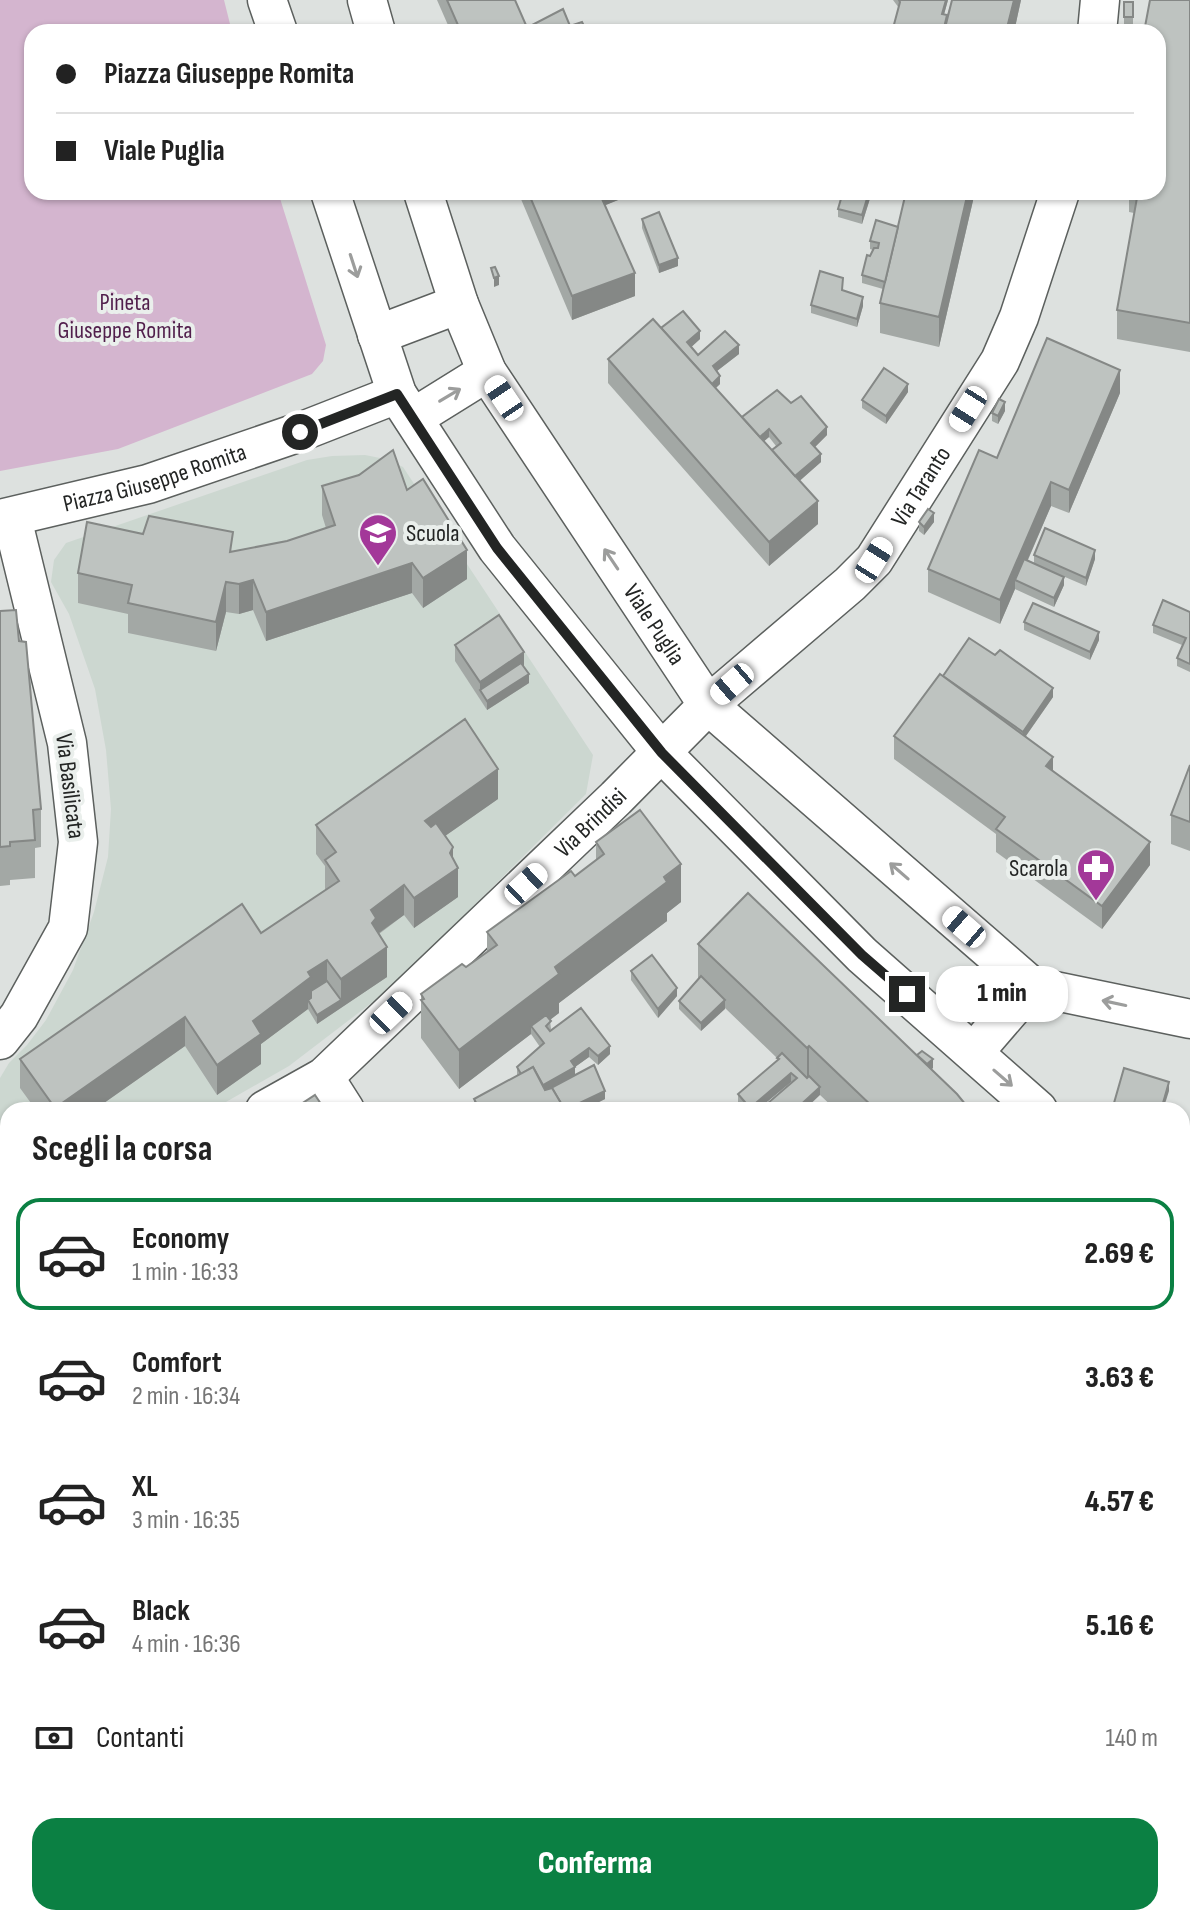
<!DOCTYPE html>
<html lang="it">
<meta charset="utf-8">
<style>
:root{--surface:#fff;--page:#f2f2f2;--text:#222;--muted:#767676;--line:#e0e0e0;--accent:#0b8043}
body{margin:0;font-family:"Sofia Sans Condensed",sans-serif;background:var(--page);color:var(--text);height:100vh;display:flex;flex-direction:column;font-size:30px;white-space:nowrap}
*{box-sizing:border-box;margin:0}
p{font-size:26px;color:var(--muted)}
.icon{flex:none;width:44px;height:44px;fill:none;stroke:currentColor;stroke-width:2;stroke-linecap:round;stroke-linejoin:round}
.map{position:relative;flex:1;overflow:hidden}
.panel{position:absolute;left:0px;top:1102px;width:1190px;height:824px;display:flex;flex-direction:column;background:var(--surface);border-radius:24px 24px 0 0;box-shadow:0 2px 6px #0004}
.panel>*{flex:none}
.top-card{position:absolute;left:24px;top:24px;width:1142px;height:176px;border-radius:24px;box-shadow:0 2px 6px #0004;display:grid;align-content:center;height:176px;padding:0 32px;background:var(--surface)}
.end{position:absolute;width:36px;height:36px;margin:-18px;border:10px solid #232524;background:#fff;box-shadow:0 0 0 4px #fff}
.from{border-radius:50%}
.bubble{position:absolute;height:56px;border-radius:24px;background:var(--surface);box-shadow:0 2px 6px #0004;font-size:26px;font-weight:800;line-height:56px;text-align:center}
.car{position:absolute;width:24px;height:48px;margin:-24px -12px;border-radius:10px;box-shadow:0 0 6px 2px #0007;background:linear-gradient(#fff 24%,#345 0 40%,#fff 0 76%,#345 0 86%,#fff 0)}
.top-card b{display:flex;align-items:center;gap:28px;height:76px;font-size:30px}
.top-card b+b{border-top:2px solid var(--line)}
.top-card i{width:20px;height:20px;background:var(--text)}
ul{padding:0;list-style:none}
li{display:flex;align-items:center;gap:24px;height:112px;margin:0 16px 12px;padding:0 16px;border:4px solid transparent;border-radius:24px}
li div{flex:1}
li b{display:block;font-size:30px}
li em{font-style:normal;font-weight:800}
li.active{border-color:var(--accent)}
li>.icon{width:72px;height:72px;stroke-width:1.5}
h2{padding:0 32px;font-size:36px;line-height:96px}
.pay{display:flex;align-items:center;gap:20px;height:88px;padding:0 32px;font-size:30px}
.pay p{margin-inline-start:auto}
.cta{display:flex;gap:16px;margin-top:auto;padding:16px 32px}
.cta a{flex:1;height:92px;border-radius:24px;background:var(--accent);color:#fff;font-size:32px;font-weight:800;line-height:92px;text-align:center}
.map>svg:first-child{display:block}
</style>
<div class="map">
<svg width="1190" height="1926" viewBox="0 0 1190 1926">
<rect width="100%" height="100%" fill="#dde1df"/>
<polygon fill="#ccd7d0" points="365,455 385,459 403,467 593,755 586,794 391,988 289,1066 212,1110 8,1110 8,1177 3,1173 0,1154 0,1078 9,1063 27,1045 46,1020 73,970 94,912 108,857 111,809 106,750 95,689 69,614 51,582 54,560 66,543 307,460 332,456"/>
<g fill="#d4b5cf">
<polygon points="0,0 224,0 232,32 32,32 32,192 278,192 326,345 323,361 312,374 118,449 0,471"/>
<polygon points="1190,1826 1190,1926 1060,1926 1069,1918 1182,1918 1182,1831"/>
</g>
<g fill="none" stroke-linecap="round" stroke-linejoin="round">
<defs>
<g id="street">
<polyline points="267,0 278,32"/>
<polyline points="367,0 376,32"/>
<polyline points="1097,32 1100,0"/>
<polyline points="330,192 397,394 497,548 662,753 862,955 1038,1110"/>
<path id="s1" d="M423 192 459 304 487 372 708 705 1031 986 1190 1019"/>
<polyline points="377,335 459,304"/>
<polyline points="413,418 487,372"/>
<path id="s2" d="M0 519 148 484 300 432 397 394"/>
<polyline points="0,1040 19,1016 68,928 78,842 67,743 12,518"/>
<polyline points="974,1052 1031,986"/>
<polyline points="324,1077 345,1110"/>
<path id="s3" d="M265 1110 324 1077 616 798 708 705 850 584 874 560 1000 361 1019 317 1060 192"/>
<polyline points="0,1239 8,1234"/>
<polyline points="1182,1256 1190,1264"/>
<polyline points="0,1696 8,1695"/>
<polyline points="0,1879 8,1903"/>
<polyline points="482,1926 487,1918"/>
<polyline points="838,1926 844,1918"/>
</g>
<g id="secondary">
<polyline points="1182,1321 1190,1289"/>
<polyline points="1182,1569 1190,1550"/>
<polyline points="1182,1762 1190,1759"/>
<polyline points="988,1926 996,1918"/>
</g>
</defs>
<use href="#street" stroke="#5c605e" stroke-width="41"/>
<use href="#secondary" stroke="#5c605e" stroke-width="47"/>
<use href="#street" stroke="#fff" stroke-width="38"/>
<use href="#secondary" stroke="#fff" stroke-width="44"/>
</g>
<g fill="#a3a8a5" fill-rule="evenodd">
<polygon points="437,0 515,0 529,32 451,32"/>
<polygon points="893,0 948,0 944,14 947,15 952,0 1021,0 1014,32 899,8"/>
<polygon points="1190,0 1190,352 1117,339 1117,310 1134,213 1129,212 1129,192 1158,192"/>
<polygon points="1124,2 1133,2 1133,26 1124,25"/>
<polygon points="518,192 638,192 605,205 635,296 572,320"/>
<polygon points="872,192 862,224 838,217 838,209"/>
<polygon points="975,192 939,347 880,333 880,303 883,289 862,283 862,275 873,250 870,249 870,241"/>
<polygon points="642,219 678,266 659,273 642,228"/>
<polygon points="811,305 863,306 857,327 811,313"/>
<path d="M661 328 700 339 691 347 698 355 739 354 717 371 720 384 716 388 742 417 827 435 815 447 821 462 799 481 818 524 769 566 608 383V359ZM769 437 776 446 772 450 764 441Z"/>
<polygon points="908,392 886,424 862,408 862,400"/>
<polygon points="1120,393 1069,513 1051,506 1028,560 1034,563 1034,555 1095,559 1086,586 1051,571 1064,585 1054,607 1015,589 1000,624 928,592 928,569 997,458"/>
<polygon points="1005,411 998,424 992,421 992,413"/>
<polygon points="322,486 407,490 467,579 423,608 412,593 266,641 253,610 239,614 226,612 216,651 128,633 128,614 78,603 78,573 143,534 233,551 287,541 326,528 322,515"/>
<polygon points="919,522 934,522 924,535 919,531"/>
<polygon points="0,611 19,641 41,809 41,847 35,848 35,878 10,880 10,885 0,886"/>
<polygon points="1190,612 1190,672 1177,666 1177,658 1182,645 1153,633 1153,625"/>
<polygon points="1024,622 1099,640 1090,660 1024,630"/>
<polygon points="455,645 524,667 529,683 487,710 455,661"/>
<polygon points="943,676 1053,697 1026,736 1053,772 1150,865 1102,929 996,852 996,834 894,759 894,736"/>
<polygon points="1190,765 1190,851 1171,844 1171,815"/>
<polygon points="498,799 445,836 453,859 458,897 414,928 404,915 379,934 387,977 317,1024 308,1009 261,1044 261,1064 217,1095 185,1046 94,1110 36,1110 20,1088 20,1059 261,933 325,890 325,866 316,854 316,825"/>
<polygon points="596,842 681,902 667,913 667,921 559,1003 559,1013 550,1020 551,1029 550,1031 610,1054 598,1065 589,1057 575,1067 575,1075 605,1099 583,1110 474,1110 474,1099 517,1076 517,1067 540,1047 531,1034 459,1089 421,1038 421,994 466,967 487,952 487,932 575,876 596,860"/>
<polygon points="698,944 917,1056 933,1068 931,1069 970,1110 836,1110 820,1095 791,1082 757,1110 745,1110 738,1102 738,1094 777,1061 777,1058 725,1008 701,1031 679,1009 679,1001 698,979"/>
<polygon points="631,971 677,996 658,1018 631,980"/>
<polygon points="8,1350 8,1381 0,1373 0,1358"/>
<polygon points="8,1575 8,1609 6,1608 6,1579"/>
</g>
<g fill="#858886">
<polygon points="946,0 948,0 942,22 942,14"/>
<polygon points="1014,0 1021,0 1014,32 1006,32"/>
<polygon points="617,192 638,192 601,207 601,198"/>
<polygon points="869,192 872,192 862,224 862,215"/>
<polygon points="968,192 975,192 939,347 939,317"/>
<polygon points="678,258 678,266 659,273 659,265"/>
<polygon points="635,273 635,296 572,320 572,296"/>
<polygon points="499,276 499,285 494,287 494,278"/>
<polygon points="863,297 863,306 857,327 857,319"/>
<polygon points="700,331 700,339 687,351 687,342"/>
<polygon points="739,345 739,354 713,374 713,366"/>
<polygon points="1120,370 1120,393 1069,513 1069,490"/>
<polygon points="720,376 720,384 708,395 708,387"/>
<polygon points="908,384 908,392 886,424 886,416"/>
<polygon points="1005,402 1005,411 998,424 998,416"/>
<polygon points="827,427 827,435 811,451 811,443"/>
<polygon points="769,429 769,437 754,450 754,442"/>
<polygon points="821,454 821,462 795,485 795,476"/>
<polygon points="1051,482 1051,506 1018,582 1015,580 1015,589 1000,624 1000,600"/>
<polygon points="818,501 818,524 769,566 769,542"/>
<polygon points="934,513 934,522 924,535 924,527"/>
<polygon points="467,550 467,579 423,608 423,578"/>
<polygon points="1095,550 1095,559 1086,586 1086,578"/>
<polygon points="412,563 412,593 266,641 266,612"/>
<polygon points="1064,577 1064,585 1054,607 1054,598"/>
<polygon points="253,580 253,610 239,614 239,584"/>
<polygon points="226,582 226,612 216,651 216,622"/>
<polygon points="1099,632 1099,640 1090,660 1090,652"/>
<polygon points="524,652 524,669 480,690 480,682"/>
<polygon points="529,674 529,683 487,710 487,701"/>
<polygon points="1053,688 1053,697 1023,740 1023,732"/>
<polygon points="1053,757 1053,780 1046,766"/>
<polygon points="498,769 498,799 425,850 425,821"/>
<polygon points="1150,842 1150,865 1102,929 1102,906"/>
<polygon points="453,847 453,871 458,868 458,897 414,928 414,898"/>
<polygon points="681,864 681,902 667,913 667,921 559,1003 559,1013 535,1031 531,1026 531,1034 459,1089 459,1050 555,967"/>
<polygon points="404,885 404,915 376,935 372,952 371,910"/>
<polygon points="387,947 387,977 317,1024 317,1015 341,1000 341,979"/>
<polygon points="327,960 327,990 308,1000 308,1009 261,1044 261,1064 217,1095 217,1065 253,1021 308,972"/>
<polygon points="677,988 677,996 658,1018 658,1009"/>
<polygon points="725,1000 725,1009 701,1031 701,1023"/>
<polygon points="185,1017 185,1046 94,1110 55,1110 55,1108"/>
<polygon points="610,1046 610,1054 598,1065 598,1056"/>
<polygon points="809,1046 809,1084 807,1086 807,1048"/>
<polygon points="589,1048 589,1057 575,1067 575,1075 534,1098 534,1090"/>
<polygon points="933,1059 933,1068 927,1073 927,1064"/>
<polygon points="791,1073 791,1082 757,1110 750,1110 750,1108"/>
<polygon points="1169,1082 1169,1091 1163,1110 1161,1110"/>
<polygon points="820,1087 820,1095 804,1110 795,1110"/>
<polygon points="605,1091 605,1099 583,1110 566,1110"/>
<polygon points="677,1918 696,1918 696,1925 672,1926"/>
<polygon points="698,1918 707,1918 698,1926"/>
</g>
<g fill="#bec3c0" stroke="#858886" stroke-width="2">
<polygon points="447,0 515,0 529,32 461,32"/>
<polygon points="899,0 946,0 942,14 947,15 943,32 892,32 900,2"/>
<polygon points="952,0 1014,0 1006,32 944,32"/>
<polygon points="1150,0 1190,0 1190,323 1117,310 1138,192 1158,192 1158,32 1144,32"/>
<rect x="1124" y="2" width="9" height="15"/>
<polygon points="563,9 570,26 582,22 587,32 534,32 532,25"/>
<polygon points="528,192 599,192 635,273 572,296"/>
<polygon points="599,192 617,192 602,198"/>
<polygon points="843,192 869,192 862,215 838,209"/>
<polygon points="906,192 968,192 939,317 880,303"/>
<polygon points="659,212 678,258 659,265 642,219"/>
<polygon points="876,220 898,227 885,282 862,275 867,255 870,256 874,248 878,248 879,243 870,241"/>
<polygon points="495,267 499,276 494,278 491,268"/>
<polygon points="820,271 843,278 842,290 863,297 857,319 811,305"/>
<polygon points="683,311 700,331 687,342 698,355 725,331 739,345 713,366 720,376 712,384 661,328"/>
<polygon points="653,319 818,501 769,542 608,359"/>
<polygon points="1047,338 1120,370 1069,490 1051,482 1000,600 928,569 979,450 997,458"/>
<polygon points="884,368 908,384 886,416 862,400"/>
<polygon points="777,390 791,403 801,396 827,427 811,443 821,454 795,476 772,450 781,443 769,429 760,437 742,417"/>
<polygon points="999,399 1005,402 998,416 992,413"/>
<polygon points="393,450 407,490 423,479 467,550 423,578 412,563 266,612 253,580 239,584 226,582 216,622 128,603 132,585 78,573 87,522 143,534 149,516 233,532 230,552 287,541 335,525 322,486 359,475"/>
<polygon points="928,509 934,513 924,527 919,522"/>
<polygon points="1045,528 1095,550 1086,578 1034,555"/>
<polygon points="1024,559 1064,577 1054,598 1015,580"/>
<polygon points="1163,600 1190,612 1190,664 1177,658 1186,638 1153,625"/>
<polygon points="1033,603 1099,632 1090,652 1024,622"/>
<polygon points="16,610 19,641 26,642 41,809 33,810 35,840 10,842 10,846 0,847 0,611"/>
<polygon points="499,615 524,652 480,682 455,645"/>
<polygon points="969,638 995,655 1000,650 1053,688 1023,732 943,676"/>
<polygon points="521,663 529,674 487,701 480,690"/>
<polygon points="940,674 1053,757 1046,766 1150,842 1102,906 996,829 1005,817 894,736"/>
<polygon points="465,719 498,769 425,821 431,827 436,823 453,847 450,853 458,868 414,898 404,885 371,910 376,918 372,923 387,947 341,979 327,960 308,972 311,977 253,1021 261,1034 217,1065 185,1017 55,1108 20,1059 242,904 261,933 339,881 325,860 336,852 316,825"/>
<polygon points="1190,765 1190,822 1171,815"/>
<polygon points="640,810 681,864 664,877 667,882 555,967 559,974 459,1050 421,1000 424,999 421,994 462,964 466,967 497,945 487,932 571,871 575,876 604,854 596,842"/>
<polygon points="748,893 957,1094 970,1110 876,1110 809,1046 807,1048 698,944"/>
<polygon points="652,955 677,988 658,1009 631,971"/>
<polygon points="701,976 725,1000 701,1023 679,1001"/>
<polygon points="327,981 341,1000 317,1015 308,1000 311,998 311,991"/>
<polygon points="581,1008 610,1046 598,1056 589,1048 571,1061 575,1067 543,1085 533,1067 521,1074 517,1067 544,1043 531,1026 546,1015 551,1021 546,1026 550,1031"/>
<polygon points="922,1051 933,1059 927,1064 917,1055"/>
<polygon points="782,1053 807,1078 809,1076 820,1087 795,1110 760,1110 797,1078 791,1073 750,1108 738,1094 779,1059 777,1058"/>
<polygon points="594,1065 605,1091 565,1110 552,1088 549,1089"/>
<polygon points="533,1067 545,1090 552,1088 565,1110 480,1110 474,1099"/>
<polygon points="1124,1068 1169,1082 1161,1110 1112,1110"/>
<polygon points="315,1095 325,1110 292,1110"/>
<polygon points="8,1350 8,1373 0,1365 0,1358"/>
<polygon points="175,1918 214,1918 233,1926 172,1926"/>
<polygon points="257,1918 304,1918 323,1926 254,1926"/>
<polygon points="600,1918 677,1918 672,1926 595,1926"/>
</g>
<defs><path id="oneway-shaft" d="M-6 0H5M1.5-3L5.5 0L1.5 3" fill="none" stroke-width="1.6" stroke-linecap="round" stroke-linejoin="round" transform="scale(2)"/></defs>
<g stroke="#9c9d9c">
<use href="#oneway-shaft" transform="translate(354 266) rotate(72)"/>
<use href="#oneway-shaft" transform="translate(450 395) rotate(-31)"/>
<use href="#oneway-shaft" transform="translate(611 559) rotate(-124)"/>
<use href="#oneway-shaft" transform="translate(899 871) rotate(-139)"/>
<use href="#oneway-shaft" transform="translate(1114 1003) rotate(-168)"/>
<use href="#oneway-shaft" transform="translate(1003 1078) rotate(41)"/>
</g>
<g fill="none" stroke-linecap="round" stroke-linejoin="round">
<polyline stroke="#232524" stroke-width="10" points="300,432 397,394 497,548 662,753 862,955 907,994"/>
</g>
<defs>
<symbol id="school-pin" viewBox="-11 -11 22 30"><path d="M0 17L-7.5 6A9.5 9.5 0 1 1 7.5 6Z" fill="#a33899" stroke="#eaefec"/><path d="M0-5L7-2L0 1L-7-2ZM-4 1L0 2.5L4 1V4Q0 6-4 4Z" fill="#fff"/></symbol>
<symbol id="pharmacy-pin" viewBox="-11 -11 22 30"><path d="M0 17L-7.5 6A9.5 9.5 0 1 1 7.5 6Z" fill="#a33899" stroke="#eaefec"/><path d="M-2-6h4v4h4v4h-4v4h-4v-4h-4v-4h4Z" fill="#fff"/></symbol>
</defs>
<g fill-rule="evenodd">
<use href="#school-pin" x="356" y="511" width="44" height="60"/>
<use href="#pharmacy-pin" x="1074" y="846" width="44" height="60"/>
</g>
<g text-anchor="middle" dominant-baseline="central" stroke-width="8" stroke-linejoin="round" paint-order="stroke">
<g font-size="24" fill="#511f4c" stroke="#eaefec">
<text x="125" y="302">Pineta<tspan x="125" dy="28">Giuseppe Romita</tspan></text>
</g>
<g font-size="24" fill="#232524" stroke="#eaefec">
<text stroke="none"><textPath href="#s2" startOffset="160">Piazza Giuseppe Romita</textPath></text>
<text stroke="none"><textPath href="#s3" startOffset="910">Via Taranto</textPath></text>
<text stroke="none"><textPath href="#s1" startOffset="494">Viale Puglia</textPath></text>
<text transform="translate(70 786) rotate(83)">Via Basilicata</text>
<text stroke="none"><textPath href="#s3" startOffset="436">Via Brindisi</textPath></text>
</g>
<g font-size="24" fill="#232524" stroke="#eaefec" text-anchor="start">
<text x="406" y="533">Scuola</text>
<text x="1068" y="868" text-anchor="end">Scarola</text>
</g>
</g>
</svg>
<i class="end from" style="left:300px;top:432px"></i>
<i class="end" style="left:907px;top:994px"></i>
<div class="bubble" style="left:936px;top:966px;width:132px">1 min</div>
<i class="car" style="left:504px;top:398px;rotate:326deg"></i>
<i class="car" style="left:968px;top:409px;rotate:212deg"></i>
<i class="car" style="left:874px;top:560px;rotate:32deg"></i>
<i class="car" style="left:732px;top:684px;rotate:229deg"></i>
<i class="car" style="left:526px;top:884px;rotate:47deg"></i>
<i class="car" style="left:964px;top:927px;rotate:311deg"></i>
<i class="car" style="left:391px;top:1013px;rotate:46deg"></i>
<div class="top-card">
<b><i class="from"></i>Piazza Giuseppe Romita</b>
<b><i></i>Viale Puglia</b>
</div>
<section class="panel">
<h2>Scegli la corsa</h2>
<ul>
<li class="active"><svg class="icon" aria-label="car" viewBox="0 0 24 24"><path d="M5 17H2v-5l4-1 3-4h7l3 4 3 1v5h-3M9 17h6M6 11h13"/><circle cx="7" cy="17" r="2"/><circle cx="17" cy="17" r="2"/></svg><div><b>Economy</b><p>1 min · 16:33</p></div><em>2.69 €</em></li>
<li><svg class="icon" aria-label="car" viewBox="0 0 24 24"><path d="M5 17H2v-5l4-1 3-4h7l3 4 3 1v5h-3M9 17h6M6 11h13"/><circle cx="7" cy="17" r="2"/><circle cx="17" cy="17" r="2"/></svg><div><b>Comfort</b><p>2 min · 16:34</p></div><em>3.63 €</em></li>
<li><svg class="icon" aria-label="car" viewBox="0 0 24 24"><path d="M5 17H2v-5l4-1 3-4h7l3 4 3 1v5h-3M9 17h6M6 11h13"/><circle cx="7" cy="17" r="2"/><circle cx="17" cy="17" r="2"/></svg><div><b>XL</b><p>3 min · 16:35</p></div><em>4.57 €</em></li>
<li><svg class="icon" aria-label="car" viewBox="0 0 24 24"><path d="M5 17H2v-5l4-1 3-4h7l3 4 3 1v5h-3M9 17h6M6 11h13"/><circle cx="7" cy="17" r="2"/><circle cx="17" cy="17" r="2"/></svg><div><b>Black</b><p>4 min · 16:36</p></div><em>5.16 €</em></li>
</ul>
<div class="pay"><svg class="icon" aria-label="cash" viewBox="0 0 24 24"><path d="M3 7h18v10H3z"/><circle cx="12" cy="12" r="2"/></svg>Contanti<p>140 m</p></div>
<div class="cta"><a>Conferma</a></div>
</section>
</div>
